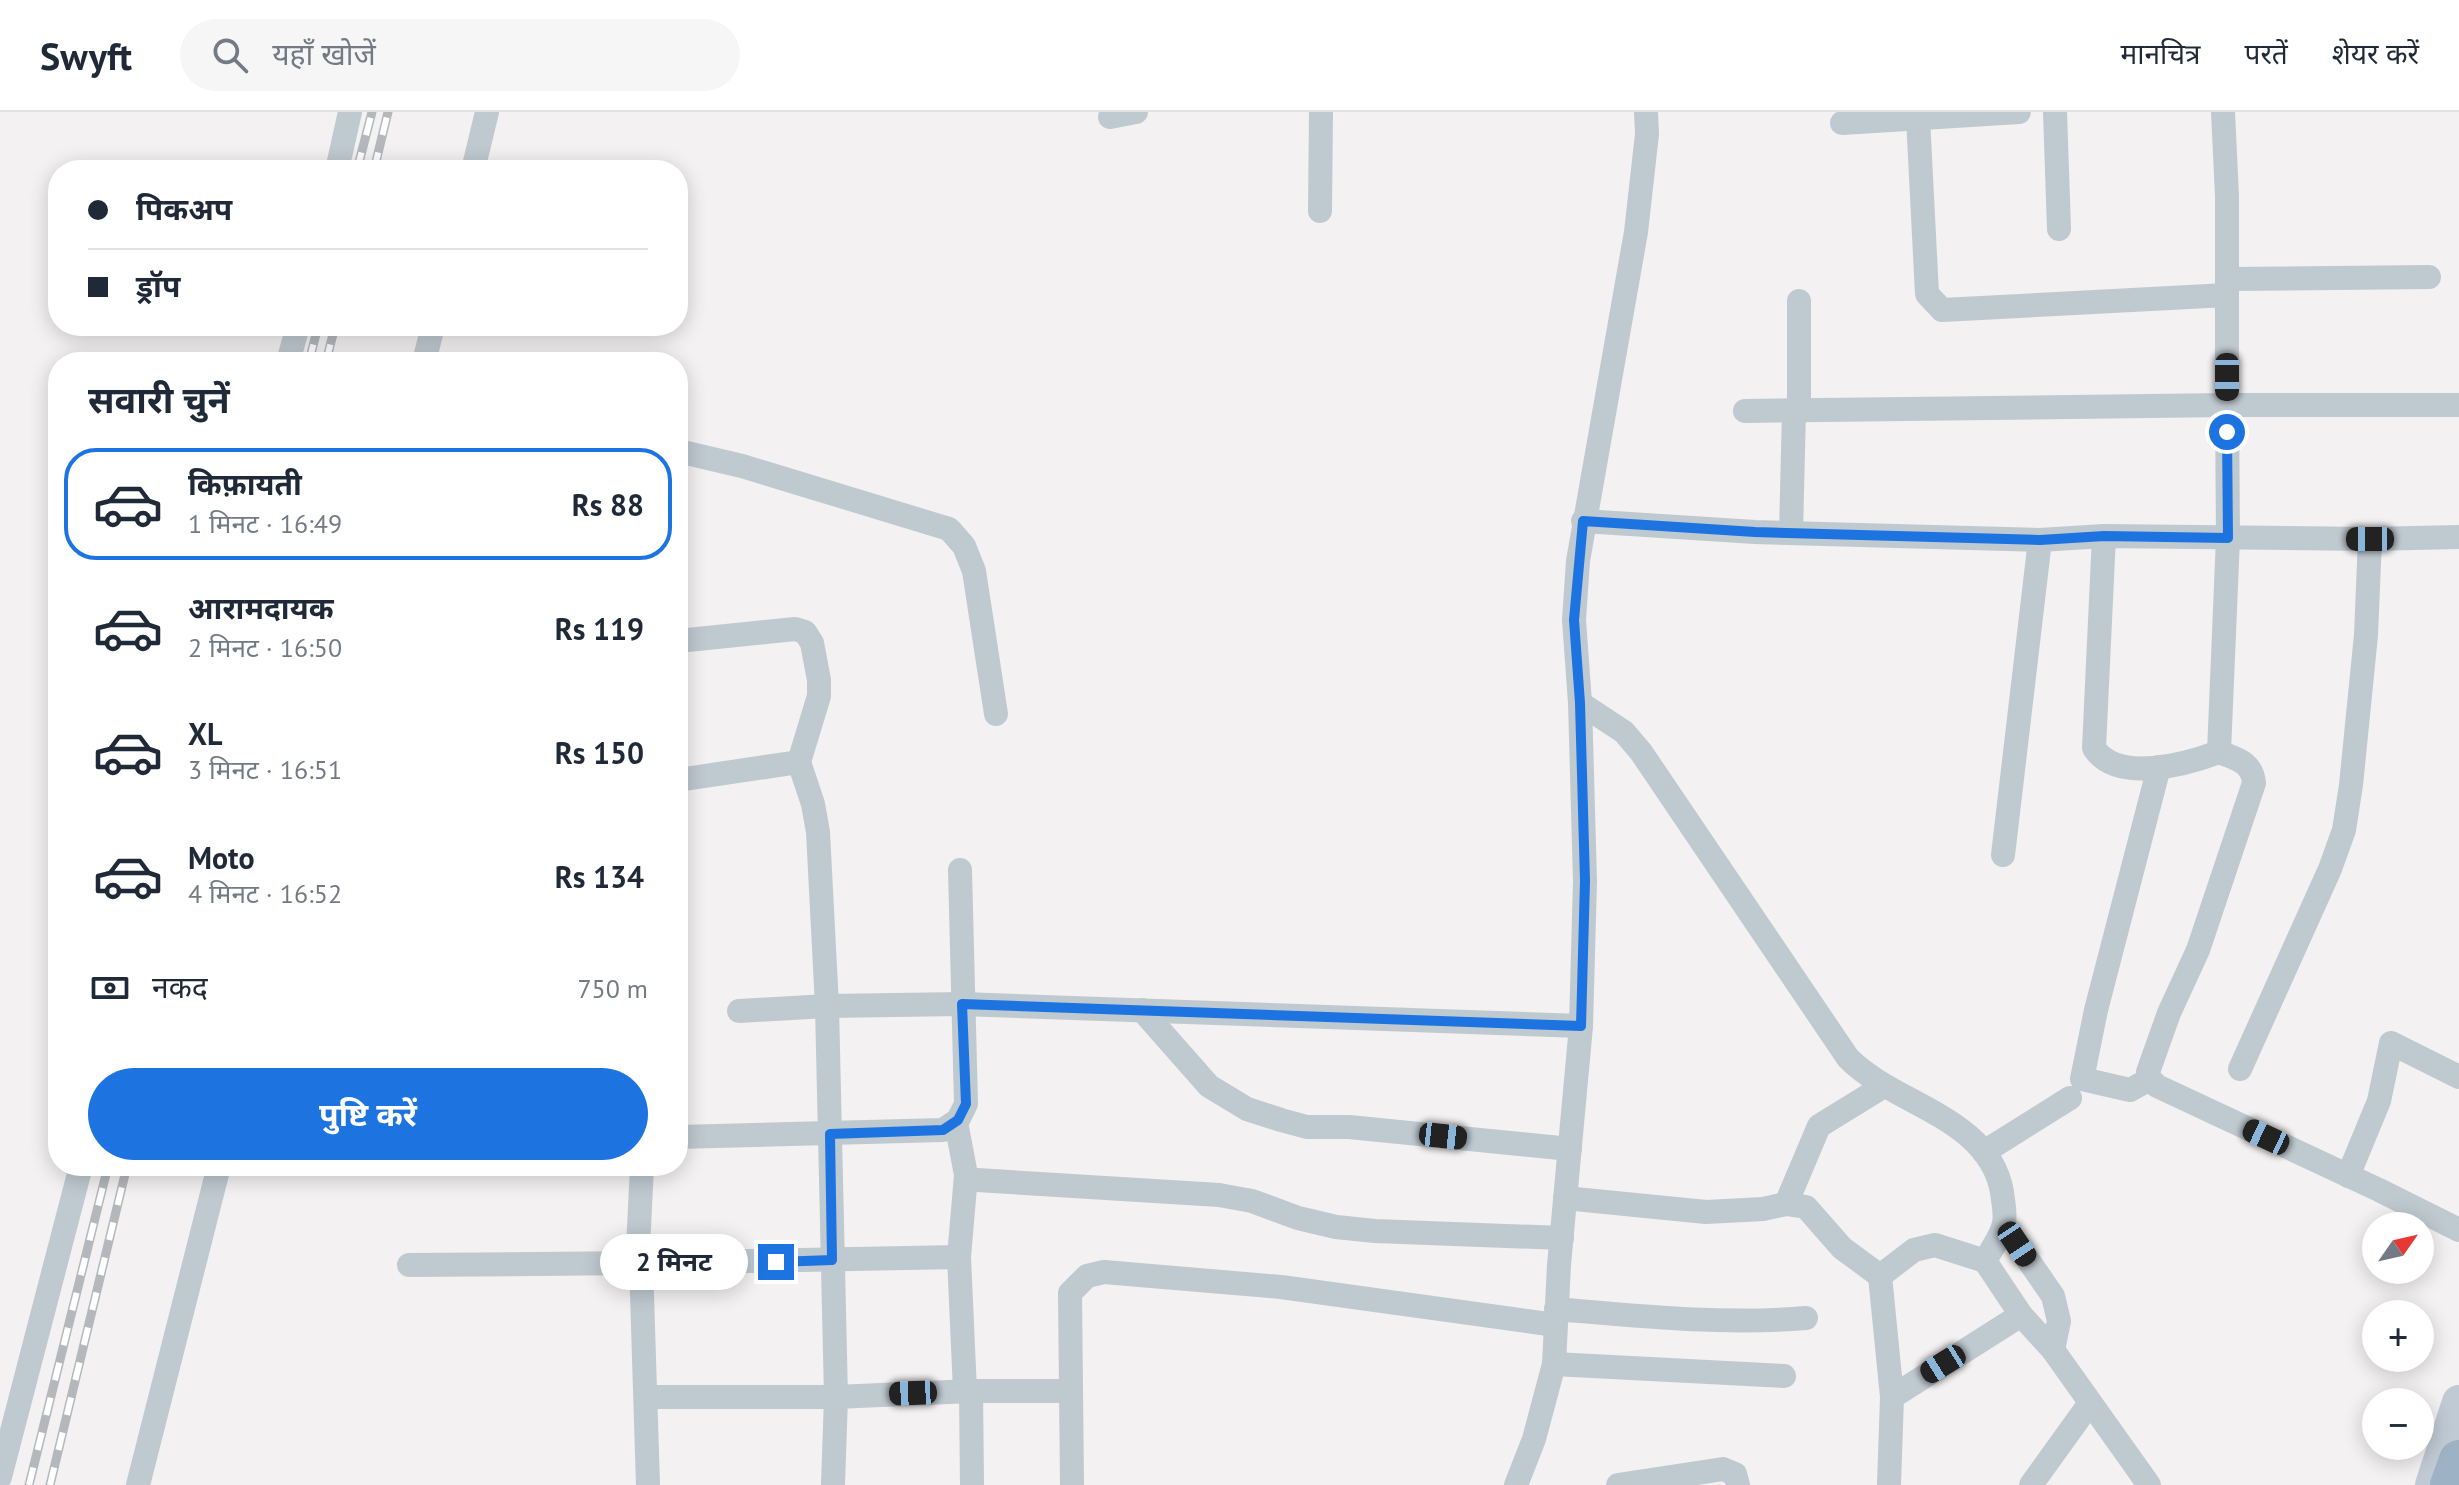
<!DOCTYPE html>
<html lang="hi">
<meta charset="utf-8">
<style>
:root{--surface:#fff;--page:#f6f6f7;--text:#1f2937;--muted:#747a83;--line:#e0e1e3;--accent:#1d74e1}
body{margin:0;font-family:"PT Sans","Noto Sans Devanagari",sans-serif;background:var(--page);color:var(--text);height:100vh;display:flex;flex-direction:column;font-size:30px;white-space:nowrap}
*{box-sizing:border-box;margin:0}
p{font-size:26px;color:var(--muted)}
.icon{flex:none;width:44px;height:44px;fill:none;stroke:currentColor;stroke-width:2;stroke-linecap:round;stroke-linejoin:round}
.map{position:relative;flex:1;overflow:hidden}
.panel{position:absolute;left:48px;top:240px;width:640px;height:824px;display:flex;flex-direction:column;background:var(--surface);border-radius:32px;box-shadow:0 4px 20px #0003}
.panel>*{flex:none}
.top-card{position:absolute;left:48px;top:48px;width:640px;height:176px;border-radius:32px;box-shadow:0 4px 20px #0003;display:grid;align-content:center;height:176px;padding:0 40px;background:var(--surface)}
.needle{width:52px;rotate:56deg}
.buttons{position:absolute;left:2362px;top:1100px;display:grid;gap:16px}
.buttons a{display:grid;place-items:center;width:72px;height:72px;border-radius:50%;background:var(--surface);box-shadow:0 4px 20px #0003;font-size:40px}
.end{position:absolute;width:36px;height:36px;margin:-18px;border:10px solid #1d74e1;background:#fff;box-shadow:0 0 0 4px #fff}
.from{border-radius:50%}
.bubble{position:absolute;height:56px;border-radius:28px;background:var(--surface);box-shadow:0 4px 20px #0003;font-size:26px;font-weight:700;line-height:56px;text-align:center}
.car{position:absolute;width:24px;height:48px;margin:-24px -12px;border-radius:10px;box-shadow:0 0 6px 2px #0007;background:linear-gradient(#222 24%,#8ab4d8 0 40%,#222 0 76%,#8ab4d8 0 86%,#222 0)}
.top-card b{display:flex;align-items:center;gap:28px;height:76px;font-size:30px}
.top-card b+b{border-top:2px solid var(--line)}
.top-card i{width:20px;height:20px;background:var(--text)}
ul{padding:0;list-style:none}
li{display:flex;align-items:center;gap:24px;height:112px;margin:0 16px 12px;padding:0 24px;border:4px solid transparent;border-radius:32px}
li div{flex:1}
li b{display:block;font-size:30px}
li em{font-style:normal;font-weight:700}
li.active{border-color:var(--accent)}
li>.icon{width:72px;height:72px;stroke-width:1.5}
h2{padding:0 40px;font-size:36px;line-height:96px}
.pay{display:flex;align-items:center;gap:20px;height:88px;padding:0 40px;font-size:30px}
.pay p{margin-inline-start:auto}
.primary-button{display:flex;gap:16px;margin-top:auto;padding:16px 40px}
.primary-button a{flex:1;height:92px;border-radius:48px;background:var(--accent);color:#fff;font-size:32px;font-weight:700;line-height:92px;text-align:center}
header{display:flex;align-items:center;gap:48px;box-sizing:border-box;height:112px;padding:0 40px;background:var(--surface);border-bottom:2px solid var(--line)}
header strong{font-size:38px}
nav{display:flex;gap:44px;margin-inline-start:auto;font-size:28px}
.search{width:560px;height:72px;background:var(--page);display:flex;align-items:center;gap:20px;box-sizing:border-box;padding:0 28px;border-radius:44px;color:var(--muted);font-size:30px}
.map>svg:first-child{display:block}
</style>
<header>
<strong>Swyft</strong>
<div class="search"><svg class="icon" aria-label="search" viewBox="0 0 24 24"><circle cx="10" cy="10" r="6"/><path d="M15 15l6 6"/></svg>यहाँ खोजें</div>
<nav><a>मानचित्र</a><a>परतें</a><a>शेयर करें</a></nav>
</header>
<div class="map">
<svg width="2459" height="1373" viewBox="0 0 2459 1373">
<rect width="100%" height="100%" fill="#f3f1f1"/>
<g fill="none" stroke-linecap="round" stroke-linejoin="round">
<defs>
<polyline id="trunk" points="2450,1373 2459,1348"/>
</defs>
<use href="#trunk" stroke="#768faa" stroke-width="42"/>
<g stroke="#bfc9d0" stroke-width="24">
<polyline points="2055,0 2059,117"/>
<polyline points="2223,0 2227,84 2227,293 2459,293"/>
<polyline points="1110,5 1136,0"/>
<polyline points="1918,6 1927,182 1942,198 2227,183"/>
<polyline points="1842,11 2019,0"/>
<polyline points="337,58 350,0"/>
<polyline points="473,58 487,0"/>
<polyline points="1320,99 1321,0"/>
<polyline points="2227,167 2429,165"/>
<polyline points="288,250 298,214"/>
<polyline points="424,250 433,214"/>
<path d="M1745 299 2227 293 2228 426 2219 640C2237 647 2252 650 2254 671L2198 838 2169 901 2148 960 2150 967 2157 974 2379 1078 2459 1118"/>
<polyline points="1799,299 1799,189"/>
<polyline points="678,339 742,354 949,417 964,434 974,459 996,602"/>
<polyline points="1583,409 1755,420 2040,428 2104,424 2370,427"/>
<polyline points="1791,421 1794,299"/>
<path d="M2104 424 2094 636C2117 672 2187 652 2219 640"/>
<polyline points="678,529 795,517 805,520 812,531 819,568 819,584 799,650 813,692 818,720 827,894 836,1285 833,1373"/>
<path d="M1580 591 1624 620 1641 640 1848 946C1894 993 1989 1005 2002 1080 2003 1090 2006 1101 2004 1111 2002 1123 1991 1138 1985 1149L2021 1203 2053 1238 2149 1373"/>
<polyline points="678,668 799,650"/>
<polyline points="2003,743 2040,428"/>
<polyline points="1142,898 1209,974 1247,997 1281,1008 1307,1015 1349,1015 1570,1037"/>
<polyline points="739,899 827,894 962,892 1581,914"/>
<polyline points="2240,957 2330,757 2344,718 2351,673 2366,523 2370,427 2459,425"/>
<polyline points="2150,967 2130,978 2082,967 2096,898 2159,655"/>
<polyline points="956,1010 966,1063 959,1145 965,1279"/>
<polyline points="678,1025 943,1018 958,1008 966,992 960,758"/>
<polyline points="1984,1040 2070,986"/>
<polyline points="642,1054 638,1136 641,1151 959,1145"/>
<polyline points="2348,1064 2379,989 2391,931 2459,965"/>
<polyline points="977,1068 1219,1083 1252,1089 1298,1106 1336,1115 1375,1119 1562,1126"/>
<polyline points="1565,1086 1706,1100 1763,1097 1786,1092 1806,1095 1842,1136 1880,1164"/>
<polyline points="1786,1092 1819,1014 1884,974"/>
<polyline points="2004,1113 2053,1184 2059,1209 2053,1238"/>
<polyline points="409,1153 641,1151 648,1373"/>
<path d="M1556 1197C1638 1204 1723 1213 1806 1206"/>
<polyline points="1554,1252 1784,1264"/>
<polyline points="971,1279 972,1373"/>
<polyline points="647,1285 836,1285 971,1279 1070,1279"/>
<polyline points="1892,1285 1880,1164 1914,1138 1935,1133 1985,1149"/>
<polyline points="0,1365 81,1054"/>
<polyline points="138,1373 219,1054"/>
<polyline points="1072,1373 1070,1181 1087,1164 1104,1160 1281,1175 1555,1213"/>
<polyline points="1516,1373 1534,1327 1554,1252 1559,1153 1581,914 1585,769 1580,591 1574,508 1578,449 1636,120 1647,22 1646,0"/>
<polyline points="1618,1373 1723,1357 1735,1362 1738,1373"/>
<polyline points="1889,1373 1892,1285 2021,1203"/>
<polyline points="2031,1373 2090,1291"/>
</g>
<polyline stroke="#c0cad4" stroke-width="34" points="2432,1373 2459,1290"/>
<use href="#trunk" stroke="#9eb2c6" stroke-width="40"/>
<defs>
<g id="rail">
<polyline points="357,58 372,0"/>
<polyline points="374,58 388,0"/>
<polyline points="309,250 318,214"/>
<polyline points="326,250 335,214"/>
<polyline points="29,1373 108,1054"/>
<polyline points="50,1373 127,1054"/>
</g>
</defs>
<use href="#rail" stroke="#b4b7bb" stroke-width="9"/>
<use href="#rail" stroke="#fff" stroke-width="6" stroke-dasharray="18" stroke-linecap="butt"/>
</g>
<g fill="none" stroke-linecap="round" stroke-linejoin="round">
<polyline stroke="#1d74e1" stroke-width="10" points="776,1150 832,1148 830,1022 943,1018 958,1008 966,992 962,892 1581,914 1585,769 1580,591 1574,508 1583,409 1755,420 2040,428 2104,424 2228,426 2227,320"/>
</g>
</svg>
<div class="buttons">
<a><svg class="needle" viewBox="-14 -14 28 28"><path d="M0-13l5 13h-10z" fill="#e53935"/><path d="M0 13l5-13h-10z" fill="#747a83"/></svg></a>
<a>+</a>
<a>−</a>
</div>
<i class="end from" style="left:2227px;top:320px"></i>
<i class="end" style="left:776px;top:1150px"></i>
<div class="bubble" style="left:600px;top:1122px;width:148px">2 मिनट</div>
<i class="car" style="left:2227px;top:265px;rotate:180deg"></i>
<i class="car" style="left:2370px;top:427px;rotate:270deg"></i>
<i class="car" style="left:1443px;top:1024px;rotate:96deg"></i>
<i class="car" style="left:2266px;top:1025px;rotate:295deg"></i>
<i class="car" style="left:2017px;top:1132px;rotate:146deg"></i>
<i class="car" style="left:1943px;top:1252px;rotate:238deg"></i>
<i class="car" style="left:913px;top:1281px;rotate:268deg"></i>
<div class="top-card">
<b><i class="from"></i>पिकअप</b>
<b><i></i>ड्रॉप</b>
</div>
<section class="panel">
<h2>सवारी चुनें</h2>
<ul>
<li class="active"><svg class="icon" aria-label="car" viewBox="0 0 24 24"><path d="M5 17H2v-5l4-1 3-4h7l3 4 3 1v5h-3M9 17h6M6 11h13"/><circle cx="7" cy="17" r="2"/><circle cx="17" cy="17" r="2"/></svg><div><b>किफ़ायती</b><p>1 मिनट · 16:49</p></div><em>Rs 88</em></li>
<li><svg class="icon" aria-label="car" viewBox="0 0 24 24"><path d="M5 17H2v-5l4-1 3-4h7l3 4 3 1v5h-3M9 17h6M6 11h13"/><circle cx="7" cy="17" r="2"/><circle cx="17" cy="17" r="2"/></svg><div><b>आरामदायक</b><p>2 मिनट · 16:50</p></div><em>Rs 119</em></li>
<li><svg class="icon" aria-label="car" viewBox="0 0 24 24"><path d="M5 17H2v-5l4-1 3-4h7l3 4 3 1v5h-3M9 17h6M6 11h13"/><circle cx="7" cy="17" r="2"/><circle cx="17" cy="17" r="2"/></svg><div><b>XL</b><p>3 मिनट · 16:51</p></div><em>Rs 150</em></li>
<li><svg class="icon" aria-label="car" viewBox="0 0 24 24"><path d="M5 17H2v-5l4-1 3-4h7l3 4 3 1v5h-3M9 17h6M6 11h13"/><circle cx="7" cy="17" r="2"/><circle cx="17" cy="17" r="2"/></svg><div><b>Moto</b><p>4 मिनट · 16:52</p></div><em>Rs 134</em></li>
</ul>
<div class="pay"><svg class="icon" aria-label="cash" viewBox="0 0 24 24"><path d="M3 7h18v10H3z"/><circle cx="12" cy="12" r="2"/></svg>नकद<p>750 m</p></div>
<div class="primary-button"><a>पुष्टि करें</a></div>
</section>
</div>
